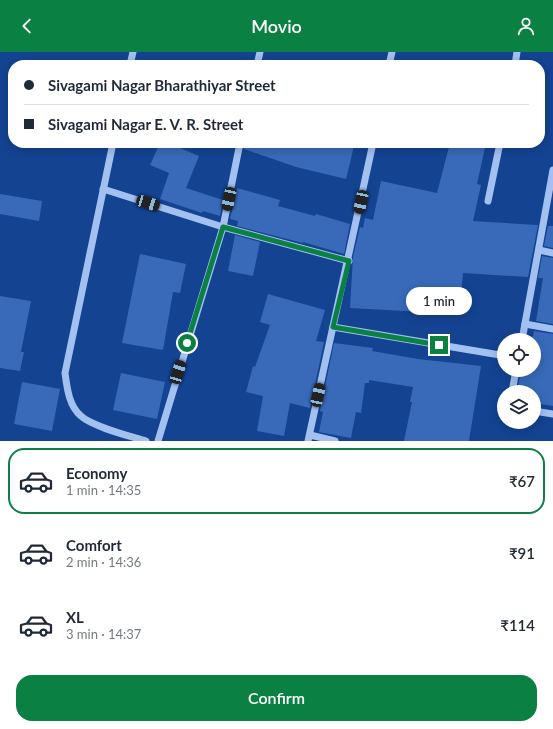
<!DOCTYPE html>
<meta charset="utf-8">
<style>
:root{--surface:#fff;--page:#f2f2f3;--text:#1f2937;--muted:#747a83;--line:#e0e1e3;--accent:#0b8043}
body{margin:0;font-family:Lato,sans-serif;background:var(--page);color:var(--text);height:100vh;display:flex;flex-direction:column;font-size:15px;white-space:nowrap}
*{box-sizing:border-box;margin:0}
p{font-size:13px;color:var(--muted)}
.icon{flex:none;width:22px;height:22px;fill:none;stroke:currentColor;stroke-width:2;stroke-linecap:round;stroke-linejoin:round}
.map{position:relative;height:389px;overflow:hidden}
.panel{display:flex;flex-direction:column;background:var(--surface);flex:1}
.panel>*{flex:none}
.guide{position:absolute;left:8px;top:8px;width:537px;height:88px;border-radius:16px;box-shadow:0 2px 10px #0003;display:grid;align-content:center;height:88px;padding:0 16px;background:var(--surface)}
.controls{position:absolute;left:497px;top:281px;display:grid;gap:8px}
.controls a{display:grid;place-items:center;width:44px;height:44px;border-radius:50%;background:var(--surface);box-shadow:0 2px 10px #0003;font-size:20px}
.end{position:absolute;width:18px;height:18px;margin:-9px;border:5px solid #0b8043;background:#fff;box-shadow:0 0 0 2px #fff}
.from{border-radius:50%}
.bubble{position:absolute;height:28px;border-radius:14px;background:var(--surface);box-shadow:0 2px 10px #0003;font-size:13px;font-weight:600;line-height:28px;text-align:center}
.car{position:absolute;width:12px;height:24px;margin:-12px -6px;border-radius:5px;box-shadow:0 0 3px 1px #0007;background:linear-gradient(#222 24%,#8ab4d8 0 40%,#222 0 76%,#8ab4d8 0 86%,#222 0)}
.guide b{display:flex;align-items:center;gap:14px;height:38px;font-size:15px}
.guide b+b{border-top:1px solid var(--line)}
.guide i{width:10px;height:10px;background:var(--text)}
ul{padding:7px 0 0;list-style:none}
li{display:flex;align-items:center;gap:12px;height:66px;margin:0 8px 6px;padding:0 8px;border:2px solid transparent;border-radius:16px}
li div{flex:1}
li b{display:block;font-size:15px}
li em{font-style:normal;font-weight:600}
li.on{border-color:var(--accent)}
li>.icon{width:36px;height:36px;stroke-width:1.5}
.button{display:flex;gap:8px;margin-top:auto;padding:8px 16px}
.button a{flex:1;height:46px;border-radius:16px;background:var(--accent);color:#fff;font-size:16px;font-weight:600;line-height:46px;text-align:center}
header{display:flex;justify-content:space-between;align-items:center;height:52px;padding:0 16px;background:var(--accent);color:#fff;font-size:18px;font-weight:600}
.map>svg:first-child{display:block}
</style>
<header><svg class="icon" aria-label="back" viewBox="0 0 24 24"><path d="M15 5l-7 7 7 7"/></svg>Movio<svg class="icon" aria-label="person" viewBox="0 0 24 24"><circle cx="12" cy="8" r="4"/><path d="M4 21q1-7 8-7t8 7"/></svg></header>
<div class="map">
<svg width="553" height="389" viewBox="0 0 553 389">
<rect width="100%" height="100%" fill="#144392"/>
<g fill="#386ab9">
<polygon points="160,91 168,91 199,104 186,136 223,148 220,164 203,159 202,161 160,147 169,121 150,113"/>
<polygon points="245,91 342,91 354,94 346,127 296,115 244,97"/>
<polygon points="450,91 486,91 477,132 481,133 473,169 538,173 528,225 463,221 459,262 350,256 353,205 360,175 363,176 365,166 373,168 381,129 437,141"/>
<polygon points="237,136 280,148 278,154 315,164 316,162 350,172 344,202 303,190 303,191 237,174 238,169 230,167"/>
<polygon points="0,142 42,149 39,169 0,162"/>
<polygon points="548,174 553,174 553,196 544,194"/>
<polygon points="235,183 260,190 253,224 228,219"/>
<polygon points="140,202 186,212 180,241 173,240 163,298 122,291"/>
<polygon points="542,204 553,206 553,272 536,269 543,226 538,226"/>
<polygon points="268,242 325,258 316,289 324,290 310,356 290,351 284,384 257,379 263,344 246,340 253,314 255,315 270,273 260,270"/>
<polygon points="0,244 31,249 21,300 24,300 20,319 0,316"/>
<polygon points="534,279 553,282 553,354 534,351 534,340 517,340 521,318 534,318 534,288 532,288"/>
<polygon points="334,291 373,296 372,299 418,307 481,314 469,389 404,389 412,350 410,350 413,335 369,328 369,331 365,331 361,361 356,360 351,386 319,380 323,360 320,359"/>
<polygon points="121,321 165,330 157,367 113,358"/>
<polygon points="22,330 60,337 52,379 14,372"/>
</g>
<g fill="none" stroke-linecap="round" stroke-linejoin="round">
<g stroke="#a2c1f1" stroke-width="7">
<polyline points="130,13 133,0"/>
<polyline points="257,13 260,0"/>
<polyline points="389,13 392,0"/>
<polyline points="515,13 517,0"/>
<path d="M113 91 65 321C67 336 69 354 81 364 93 375 130 384 146 389"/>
<polyline points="103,137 223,175 349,209"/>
<polyline points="488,149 500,91"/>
<polyline points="539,198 553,201"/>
<polyline points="525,272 553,277"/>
<polyline points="333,275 500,303"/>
<polyline points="522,288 553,118"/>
<polyline points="512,340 516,318"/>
<polyline points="534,359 553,362"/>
<polyline points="310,383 335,389"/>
<polyline points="158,389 223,175 240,91"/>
<polyline points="308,389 373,91"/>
</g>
</g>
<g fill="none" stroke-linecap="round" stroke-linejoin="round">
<polyline stroke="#0b8043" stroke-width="5" points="187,291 223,175 349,209 333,275 439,293"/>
</g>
</svg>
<div class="controls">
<a><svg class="icon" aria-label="locate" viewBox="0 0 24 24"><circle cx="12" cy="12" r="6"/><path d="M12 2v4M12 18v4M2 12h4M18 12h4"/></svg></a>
<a><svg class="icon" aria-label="layers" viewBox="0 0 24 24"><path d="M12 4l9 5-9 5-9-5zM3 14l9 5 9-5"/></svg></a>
</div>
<i class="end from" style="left:187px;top:291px"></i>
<i class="end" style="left:439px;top:293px"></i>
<div class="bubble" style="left:406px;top:235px;width:66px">1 min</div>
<i class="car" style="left:229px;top:147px;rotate:192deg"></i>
<i class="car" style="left:361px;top:150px;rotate:192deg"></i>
<i class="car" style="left:148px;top:151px;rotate:107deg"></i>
<i class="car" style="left:178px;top:320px;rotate:17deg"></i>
<i class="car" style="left:318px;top:343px;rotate:12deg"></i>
<div class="guide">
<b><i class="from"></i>Sivagami Nagar Bharathiyar Street</b>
<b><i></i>Sivagami Nagar E. V. R. Street</b>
</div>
</div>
<section class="panel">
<ul>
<li class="on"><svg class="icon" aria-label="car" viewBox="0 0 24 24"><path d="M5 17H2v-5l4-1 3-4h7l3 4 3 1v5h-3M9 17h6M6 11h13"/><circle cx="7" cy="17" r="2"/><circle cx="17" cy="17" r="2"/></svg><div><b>Economy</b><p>1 min · 14:35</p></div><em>₹67</em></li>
<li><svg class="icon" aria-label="car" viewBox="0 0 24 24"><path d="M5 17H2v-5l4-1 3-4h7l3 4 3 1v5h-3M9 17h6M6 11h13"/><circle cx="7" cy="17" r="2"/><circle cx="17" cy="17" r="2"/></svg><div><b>Comfort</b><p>2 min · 14:36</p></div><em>₹91</em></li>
<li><svg class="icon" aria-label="car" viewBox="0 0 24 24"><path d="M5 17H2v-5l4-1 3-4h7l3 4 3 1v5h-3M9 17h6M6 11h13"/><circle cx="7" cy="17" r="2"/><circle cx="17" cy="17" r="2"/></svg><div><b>XL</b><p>3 min · 14:37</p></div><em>₹114</em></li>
</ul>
<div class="button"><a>Confirm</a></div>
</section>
